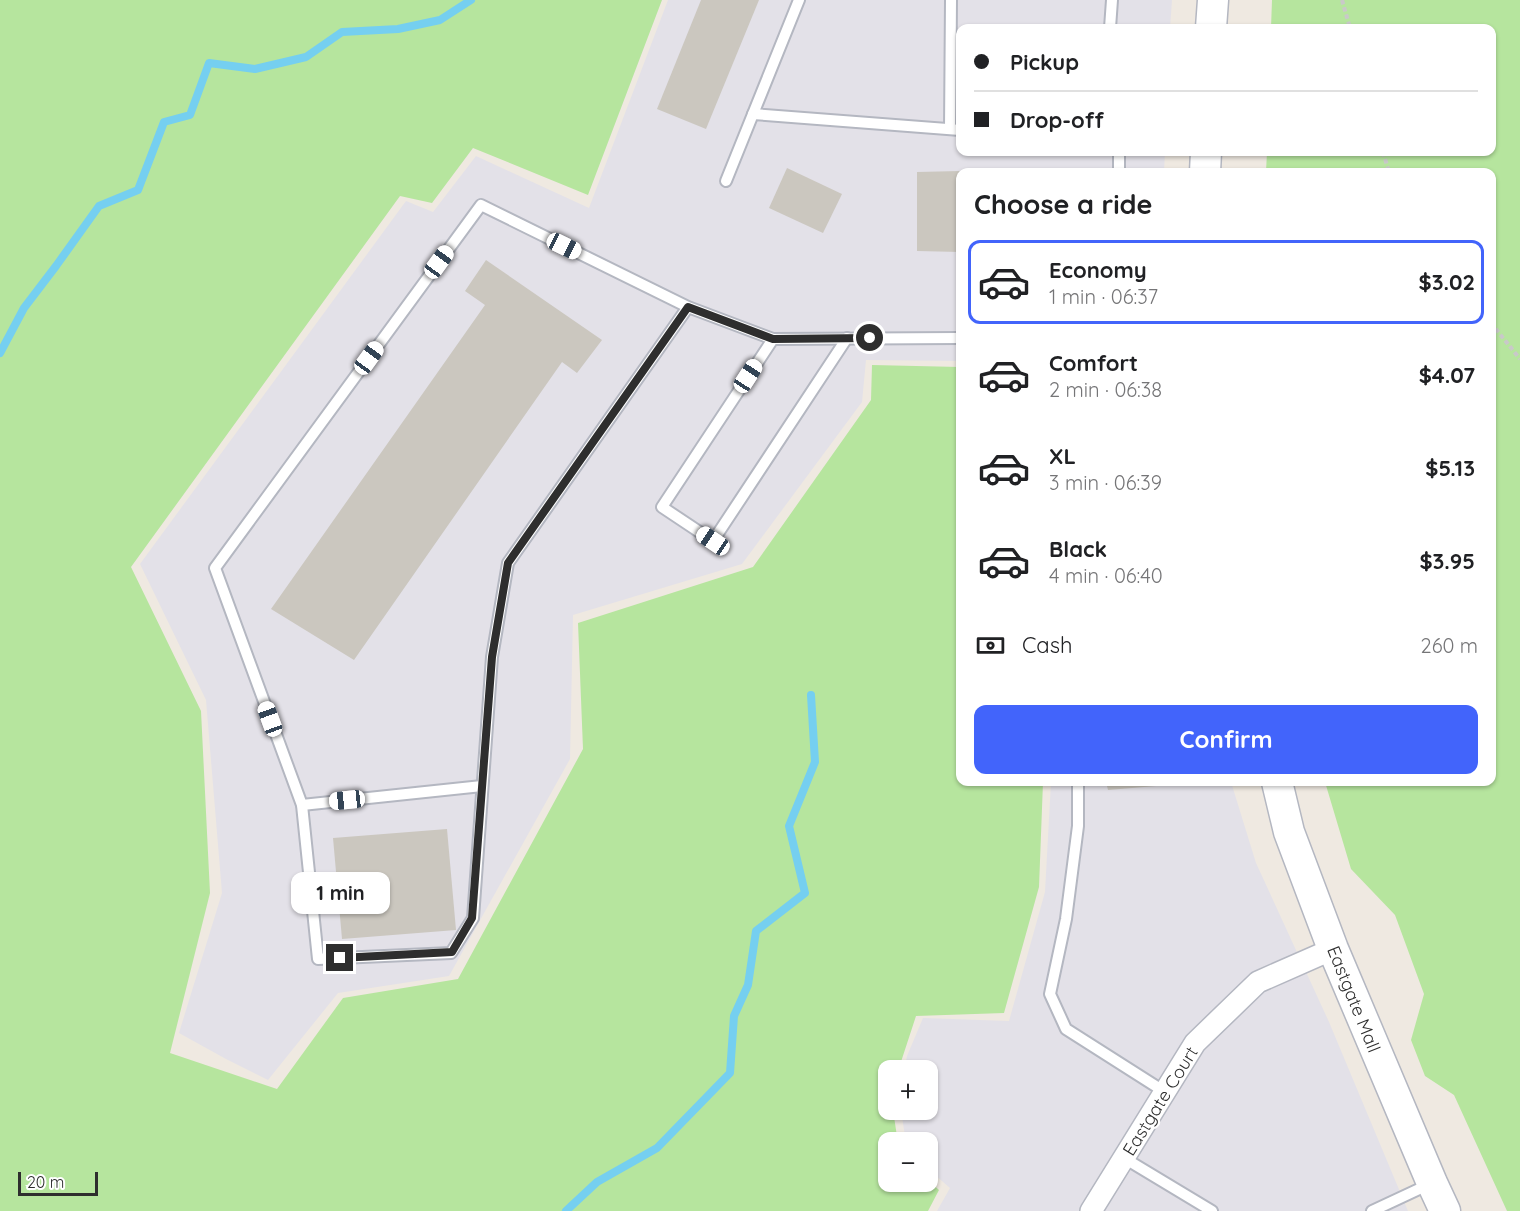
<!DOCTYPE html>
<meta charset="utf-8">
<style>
:root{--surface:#fff;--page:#f2f2f2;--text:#202124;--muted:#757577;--line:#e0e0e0;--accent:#4264fb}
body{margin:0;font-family:Quicksand,sans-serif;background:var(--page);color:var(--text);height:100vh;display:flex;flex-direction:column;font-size:22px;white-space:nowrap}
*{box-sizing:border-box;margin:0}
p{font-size:20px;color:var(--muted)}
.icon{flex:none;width:33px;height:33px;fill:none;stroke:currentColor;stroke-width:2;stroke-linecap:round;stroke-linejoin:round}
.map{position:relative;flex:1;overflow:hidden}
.sheet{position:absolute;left:956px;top:168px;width:540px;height:618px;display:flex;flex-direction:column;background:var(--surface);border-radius:12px;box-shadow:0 2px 4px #0004}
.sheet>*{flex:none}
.top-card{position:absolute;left:956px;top:24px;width:540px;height:132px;border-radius:12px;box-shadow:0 2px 4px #0004;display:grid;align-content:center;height:132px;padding:0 18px;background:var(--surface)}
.tools{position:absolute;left:878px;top:1060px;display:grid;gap:12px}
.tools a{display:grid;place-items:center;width:60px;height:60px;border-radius:12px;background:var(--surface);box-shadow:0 2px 4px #0004;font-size:30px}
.scale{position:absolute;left:18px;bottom:15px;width:80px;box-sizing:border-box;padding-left:6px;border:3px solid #2e2e2e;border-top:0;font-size:16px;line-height:21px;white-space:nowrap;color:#2e2e2e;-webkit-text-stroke:4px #fff;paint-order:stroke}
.end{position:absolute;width:27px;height:27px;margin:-14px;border:8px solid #2e2e2e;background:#fff;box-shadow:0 0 0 3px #fff}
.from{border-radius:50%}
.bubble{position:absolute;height:42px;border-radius:12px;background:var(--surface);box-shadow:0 2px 4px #0004;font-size:20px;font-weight:700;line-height:42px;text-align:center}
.car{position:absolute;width:18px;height:36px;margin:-18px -9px;border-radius:8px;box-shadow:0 0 4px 2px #0007;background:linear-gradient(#fff 24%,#345 0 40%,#fff 0 76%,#345 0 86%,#fff 0)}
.top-card b{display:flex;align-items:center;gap:21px;height:57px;font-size:22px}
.top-card b+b{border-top:2px solid var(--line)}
.top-card i{width:15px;height:15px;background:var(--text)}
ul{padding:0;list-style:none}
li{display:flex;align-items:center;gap:18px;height:84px;margin:0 12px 9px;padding:0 6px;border:3px solid transparent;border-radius:12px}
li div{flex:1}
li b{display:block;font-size:22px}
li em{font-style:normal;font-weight:700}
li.selected{border-color:var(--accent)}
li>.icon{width:54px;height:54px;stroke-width:1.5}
h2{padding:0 18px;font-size:27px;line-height:72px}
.pay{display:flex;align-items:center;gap:15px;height:66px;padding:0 18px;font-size:22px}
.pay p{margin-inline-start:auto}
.button{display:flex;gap:12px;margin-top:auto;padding:12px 18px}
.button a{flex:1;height:69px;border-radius:12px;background:var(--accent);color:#fff;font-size:24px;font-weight:700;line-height:69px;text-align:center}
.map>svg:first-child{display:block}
</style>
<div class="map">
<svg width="1520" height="1211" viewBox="0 0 1520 1211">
<rect width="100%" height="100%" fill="#efe9e1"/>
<g fill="#e3e1e8">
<polygon points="668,0 1172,0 1170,28 960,28 960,152 1165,152 1164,172 960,172 960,361 866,360 862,402 742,564 573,615 570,759 449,976 338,993 268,1080 226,1059 179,1033 222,893 206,700 140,564 406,201 433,212 476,156 589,208"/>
<polygon points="1051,782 1231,782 1256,863 1329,1022 1408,1211 937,1211 950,1188 927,1168 927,1143 906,1143 901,1110 927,1110 927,1071 904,1071 907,1056 923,1018 1009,1021 1045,892"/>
</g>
<g fill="#b6e59e">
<polygon points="0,0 662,0 588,195 473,148 432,203 400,196 131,567 201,711 210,893 170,1053 277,1089 343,998 458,979 583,749 578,623 753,567 871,400 872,365 960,367 960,782 1043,782 1039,887 1004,1013 916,1016 898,1071 888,1071 888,1110 893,1110 898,1143 888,1143 888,1182 927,1182 927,1179 939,1190 928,1211 0,1211"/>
<polygon points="1272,0 1520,0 1520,1211 1507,1211 1454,1095 1425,1076 1411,1040 1424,994 1395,915 1351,869 1325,782 1491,782 1491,172 1266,172 1267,152 1491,152 1491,28 1271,28"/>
</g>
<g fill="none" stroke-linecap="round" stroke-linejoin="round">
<g stroke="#75cff0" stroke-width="8">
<polyline points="0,353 24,308 56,266 99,206 138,190 164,122 190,115 209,63 255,69 306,57 342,32 398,29 440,20 471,0"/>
<polyline points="566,1211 597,1182 657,1148 730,1073 734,1016 748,985 756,931 805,893 789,826 815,762 811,695"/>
</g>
</g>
<g fill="#cbc7bf">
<polygon points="701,0 759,0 706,129 657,109"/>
<polygon points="787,168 842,194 823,233 769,208"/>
<polygon points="960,171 960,252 917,251 917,172"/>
<polygon points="486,260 602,340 577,373 562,362 354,660 271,609 485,305 465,291"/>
<polygon points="1106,782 1156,782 1156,786 1108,790"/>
<polygon points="447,829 456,930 342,939 333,838"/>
</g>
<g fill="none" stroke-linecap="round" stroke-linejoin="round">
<defs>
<g id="lane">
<polyline points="799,0 753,114 960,130"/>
<polyline points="1110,28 1112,0"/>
<polyline points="950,129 951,0"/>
<polyline points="1119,172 1119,152"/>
<polyline points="726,181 753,114"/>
<polyline points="688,307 508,563 492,657 473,918 451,953 318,959 302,805 215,568 481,205 688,307 773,339 960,338"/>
<polyline points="773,339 662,507 713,541 847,338"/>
<polyline points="1078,782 1078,826 1066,919 1050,994 1066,1029 1165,1092"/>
<polyline points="302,805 482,786"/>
<polyline points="1124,1158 1212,1211"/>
<polyline points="1372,1211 1432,1183"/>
</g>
<polyline id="street" points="1091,1211 1195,1043 1258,982 1333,949"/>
<g id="secondary">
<polyline points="1211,28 1213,0"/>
<polyline points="1205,172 1206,152"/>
<polyline points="1277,782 1289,832 1333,949 1432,1183 1445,1211"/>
</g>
</defs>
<use href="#lane" stroke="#b4b7c1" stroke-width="14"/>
<use href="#street" stroke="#b4b7c1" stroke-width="24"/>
<use href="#secondary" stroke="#b4b7c1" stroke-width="33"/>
<g stroke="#c9c9c9" stroke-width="4" stroke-dasharray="4.5 3" stroke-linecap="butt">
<polyline points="1342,0 1350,28"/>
<polyline points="1383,152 1389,172"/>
<polyline points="1491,323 1520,359"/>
</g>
<use href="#lane" stroke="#fff" stroke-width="10"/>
<use href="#street" stroke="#fff" stroke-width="21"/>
<use href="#secondary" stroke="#fff" stroke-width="30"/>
</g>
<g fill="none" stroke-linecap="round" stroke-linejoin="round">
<polyline stroke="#2e2e2e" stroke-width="8" points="340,958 452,952 472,918 492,657 508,563 688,307 773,339 870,338"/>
</g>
<g text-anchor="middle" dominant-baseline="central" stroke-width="4.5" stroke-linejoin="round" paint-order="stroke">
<g font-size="18" fill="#2e2e2e" stroke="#fff">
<text transform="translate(1354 999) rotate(68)">Eastgate Mall</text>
<text transform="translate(1160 1101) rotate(-58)">Eastgate Court</text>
</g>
</g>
</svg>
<div class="tools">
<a>+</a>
<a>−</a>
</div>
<div class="scale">20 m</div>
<i class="end from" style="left:870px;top:338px"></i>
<i class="end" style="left:340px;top:958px"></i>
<div class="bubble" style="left:291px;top:872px;width:99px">1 min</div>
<i class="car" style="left:564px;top:246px;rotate:116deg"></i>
<i class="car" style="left:439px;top:262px;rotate:36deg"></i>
<i class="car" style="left:369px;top:358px;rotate:36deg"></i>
<i class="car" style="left:748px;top:376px;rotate:33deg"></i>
<i class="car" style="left:713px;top:541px;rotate:304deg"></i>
<i class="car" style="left:270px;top:719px;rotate:340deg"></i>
<i class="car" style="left:347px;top:800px;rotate:264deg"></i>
<div class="top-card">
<b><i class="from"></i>Pickup</b>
<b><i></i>Drop-off</b>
</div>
<section class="sheet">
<h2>Choose a ride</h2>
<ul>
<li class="selected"><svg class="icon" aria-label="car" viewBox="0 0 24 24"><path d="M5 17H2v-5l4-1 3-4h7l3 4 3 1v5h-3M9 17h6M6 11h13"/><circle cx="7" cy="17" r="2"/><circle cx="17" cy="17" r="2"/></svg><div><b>Economy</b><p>1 min · 06:37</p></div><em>$3.02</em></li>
<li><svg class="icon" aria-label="car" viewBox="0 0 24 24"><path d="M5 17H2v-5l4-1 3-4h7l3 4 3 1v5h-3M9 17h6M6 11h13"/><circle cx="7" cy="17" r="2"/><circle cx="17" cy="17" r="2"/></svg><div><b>Comfort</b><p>2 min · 06:38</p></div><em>$4.07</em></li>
<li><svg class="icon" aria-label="car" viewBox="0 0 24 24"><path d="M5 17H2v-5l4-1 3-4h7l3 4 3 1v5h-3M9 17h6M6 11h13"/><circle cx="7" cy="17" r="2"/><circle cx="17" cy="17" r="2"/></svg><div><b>XL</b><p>3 min · 06:39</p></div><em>$5.13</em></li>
<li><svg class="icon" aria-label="car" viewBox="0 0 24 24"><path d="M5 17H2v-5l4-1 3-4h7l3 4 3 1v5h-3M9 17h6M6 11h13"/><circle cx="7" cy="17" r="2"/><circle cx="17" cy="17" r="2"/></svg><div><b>Black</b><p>4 min · 06:40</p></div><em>$3.95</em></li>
</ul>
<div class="pay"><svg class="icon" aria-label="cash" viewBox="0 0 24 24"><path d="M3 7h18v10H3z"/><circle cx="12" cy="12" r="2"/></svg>Cash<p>260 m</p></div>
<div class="button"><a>Confirm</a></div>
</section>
</div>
